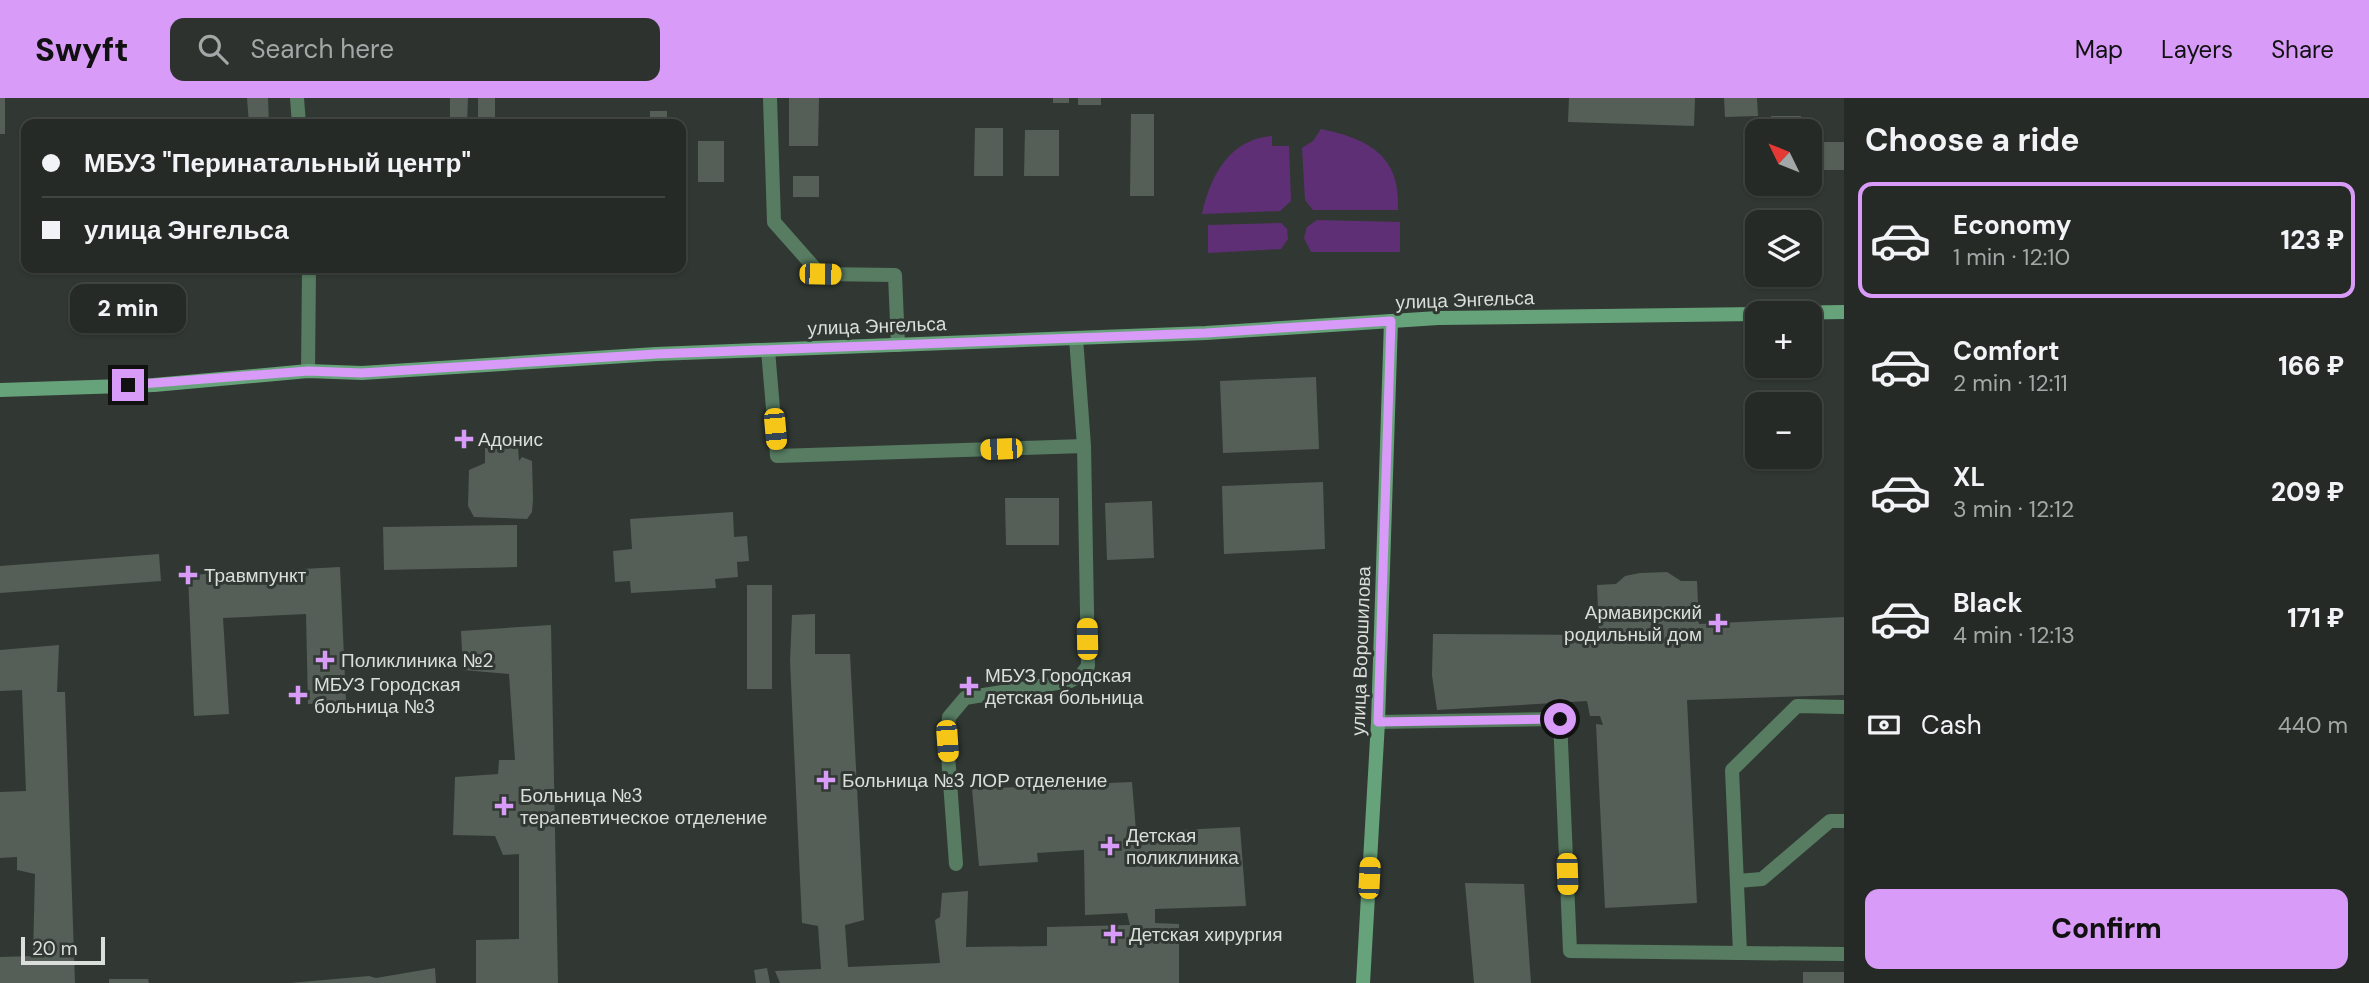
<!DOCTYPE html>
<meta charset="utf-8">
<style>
:root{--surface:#252a26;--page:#2d322e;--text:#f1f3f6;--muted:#a3a7a7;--line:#424643;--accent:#d89bf8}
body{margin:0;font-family:"DM Sans",sans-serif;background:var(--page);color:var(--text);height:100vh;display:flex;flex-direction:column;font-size:26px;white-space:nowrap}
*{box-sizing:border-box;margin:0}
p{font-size:23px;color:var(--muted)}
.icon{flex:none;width:38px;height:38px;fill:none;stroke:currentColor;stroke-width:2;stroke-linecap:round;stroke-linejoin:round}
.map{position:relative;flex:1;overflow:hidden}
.sheet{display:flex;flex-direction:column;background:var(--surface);width:525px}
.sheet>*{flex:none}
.top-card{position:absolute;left:21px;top:21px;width:665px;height:154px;border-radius:14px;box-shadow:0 2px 5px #0004,0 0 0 2px var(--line);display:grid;align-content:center;height:154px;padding:0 21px;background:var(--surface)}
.needle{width:46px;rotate:313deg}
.tools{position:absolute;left:1745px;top:21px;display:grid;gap:14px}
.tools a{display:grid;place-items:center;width:77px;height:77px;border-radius:14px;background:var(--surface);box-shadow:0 2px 5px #0004,0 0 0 2px var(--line);font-size:35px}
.scale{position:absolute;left:21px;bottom:18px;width:84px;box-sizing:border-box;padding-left:7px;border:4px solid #dbdfdc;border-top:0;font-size:19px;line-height:24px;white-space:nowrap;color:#dbdfdc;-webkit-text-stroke:5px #313833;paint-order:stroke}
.end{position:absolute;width:32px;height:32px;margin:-16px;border:9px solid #d89bf8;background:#111;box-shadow:0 0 0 4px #111}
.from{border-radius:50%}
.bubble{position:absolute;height:49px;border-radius:14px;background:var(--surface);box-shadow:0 2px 5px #0004,0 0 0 2px var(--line);font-size:23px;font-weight:800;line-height:49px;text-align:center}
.car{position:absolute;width:21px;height:42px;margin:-21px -10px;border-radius:9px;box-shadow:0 0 5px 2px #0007;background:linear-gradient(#f5c518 24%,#345 0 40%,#f5c518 0 76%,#345 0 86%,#f5c518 0)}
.top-card b{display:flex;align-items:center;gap:24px;height:66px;font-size:26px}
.top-card b+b{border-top:2px solid var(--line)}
.top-card i{width:18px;height:18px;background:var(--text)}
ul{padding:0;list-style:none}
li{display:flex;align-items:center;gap:21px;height:116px;margin:0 14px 10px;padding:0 7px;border:4px solid transparent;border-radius:14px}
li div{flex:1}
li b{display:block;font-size:26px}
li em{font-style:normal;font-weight:800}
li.selected{border-color:var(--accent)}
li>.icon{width:63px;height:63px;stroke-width:1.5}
h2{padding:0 21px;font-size:32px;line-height:84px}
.pay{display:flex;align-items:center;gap:18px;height:77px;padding:0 21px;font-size:26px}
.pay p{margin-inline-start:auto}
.action{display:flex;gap:14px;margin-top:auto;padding:14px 21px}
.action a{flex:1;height:80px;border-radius:14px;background:var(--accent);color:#111;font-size:28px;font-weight:800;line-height:80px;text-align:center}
header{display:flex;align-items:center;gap:42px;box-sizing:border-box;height:98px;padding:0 35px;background:var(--accent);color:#111}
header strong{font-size:33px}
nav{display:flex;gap:38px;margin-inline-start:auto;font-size:24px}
.search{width:490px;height:63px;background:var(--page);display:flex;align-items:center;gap:18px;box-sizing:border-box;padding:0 24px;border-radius:14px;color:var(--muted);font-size:26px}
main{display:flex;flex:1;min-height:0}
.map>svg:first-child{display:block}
</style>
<header>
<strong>Swyft</strong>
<div class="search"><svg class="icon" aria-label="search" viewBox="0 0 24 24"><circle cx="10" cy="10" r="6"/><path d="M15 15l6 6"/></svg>Search here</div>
<nav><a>Map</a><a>Layers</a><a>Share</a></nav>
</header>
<main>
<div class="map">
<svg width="1844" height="885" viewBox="0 0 1844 885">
<rect width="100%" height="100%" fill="#313833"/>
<g fill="#5f2f76">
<path d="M1321 31C1369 41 1401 58 1398 112H1313L1305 102 1302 50 1313 43Z"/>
<path d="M1272 38V48H1289L1291 103 1280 113 1202 116C1210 79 1229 41 1272 38Z"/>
<polygon points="1317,122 1400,124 1400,154 1311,154 1304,140 1307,129"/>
<polygon points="1281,125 1287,131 1288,141 1281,151 1208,155 1208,127"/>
</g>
<g fill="#565e58">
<rect x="0" y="0" width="5" height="36"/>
<polygon points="247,0 268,0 269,26 249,26"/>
<polygon points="450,0 468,0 467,26 450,26"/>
<rect x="478" y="0" width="17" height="26"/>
<polygon points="789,0 819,0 818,48 789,48"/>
<rect x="1053" y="0" width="16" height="5"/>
<rect x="1078" y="0" width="23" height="7"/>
<polygon points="1569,0 1695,0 1694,28 1568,24"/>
<polygon points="1724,0 1757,0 1758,18 1725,19"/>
<rect x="650" y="13" width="17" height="13"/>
<polygon points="1131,16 1154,16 1154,98 1130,98"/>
<polygon points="1771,18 1801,18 1801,33 1772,33"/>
<polygon points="975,30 1003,30 1003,78 974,78"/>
<polygon points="1025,32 1059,32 1059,78 1024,78"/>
<rect x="698" y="43" width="26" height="41"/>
<polygon points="1822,44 1844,44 1844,72 1823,72"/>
<rect x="793" y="78" width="26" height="21"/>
<polygon points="1316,279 1319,351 1223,355 1220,283"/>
<polygon points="485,350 518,350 519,363 522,359 532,363 533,402 532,414 527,421 474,419 468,408 469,372 485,365"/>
<polygon points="1323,384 1325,451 1224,456 1222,388"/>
<polygon points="1005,400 1059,400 1059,447 1006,447"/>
<polygon points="1152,403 1154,460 1107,462 1105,405"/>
<polygon points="733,414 734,439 747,438 749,463 737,464 738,479 715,481 716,490 631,495 630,483 615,484 613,453 632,451 630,421"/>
<polygon points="517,427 517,469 384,472 383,429"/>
<polygon points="159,456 161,483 0,495 0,468"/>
<polygon points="340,469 346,604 308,606 306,516 223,520 229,616 194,618 188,477"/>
<polygon points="1667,474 1681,483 1697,483 1699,526 1844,519 1844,597 1687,602 1697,805 1605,810 1596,626 1603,627 1600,618 1590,618 1587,603 1437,612 1432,577 1433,536 1599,537 1597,487 1616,486 1625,478 1640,475"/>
<rect x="747" y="487" width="25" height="104"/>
<polygon points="815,516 815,556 850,556 864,822 845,827 848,869 940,865 935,822 940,819 942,795 968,793 966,849 1047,848 1047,829 1130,827 1127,815 1085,817 1084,752 1037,755 1038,764 979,768 972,691 1132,684 1137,745 1182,742 1181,732 1240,729 1246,808 1155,811 1155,825 1179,826 1179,885 780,885 775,873 821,871 818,828 802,825 790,563 792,517"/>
<polygon points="551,527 558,885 476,885 476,842 519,841 519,756 503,757 495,738 453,737 455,679 498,676 499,662 515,662 509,576 463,572 461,533"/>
<polygon points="59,547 57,594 65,594 75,885 0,885 0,859 33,858 35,776 17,772 17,759 0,760 0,694 26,693 22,592 0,593 0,552"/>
<polygon points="1465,785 1524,786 1531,885 1474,885"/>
<polygon points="435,870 436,885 290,885 369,878 376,880"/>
<polygon points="767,870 770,885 756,885 754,872"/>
<rect x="1803" y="874" width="41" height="11"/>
<polygon points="109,881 148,881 149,885 109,885"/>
</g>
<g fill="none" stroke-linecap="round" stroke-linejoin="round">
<g stroke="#577c62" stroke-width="14">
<polyline points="297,0 299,26"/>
<polyline points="768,252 777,358 1084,348 1076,240"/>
<polyline points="308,273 309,170"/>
<polyline points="1378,624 1560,621 1570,853 1740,855 1732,672 1797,608 1844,609"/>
<polyline points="956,766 947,643 949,619 965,600 1070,583 1081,577 1088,568 1084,348"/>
<polyline points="1737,783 1762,781 1830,723 1844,723"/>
<polyline points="1740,855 1844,856"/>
</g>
<polyline stroke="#577c62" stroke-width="14" points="770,0 774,124 820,176 895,177 898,247"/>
<g stroke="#67a37a" stroke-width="14">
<polyline points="1780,215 1844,214"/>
<polyline points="0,292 154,287 308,273 362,275 656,256 1206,235 1438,220 1757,216"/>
<polyline points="1363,885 1378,624 1391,223"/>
</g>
</g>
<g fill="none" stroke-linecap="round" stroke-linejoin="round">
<polyline stroke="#d89bf8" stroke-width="9" points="128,287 308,273 362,275 656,256 1206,235 1391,223 1378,624 1560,621"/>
</g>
<g fill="#d89bf8" stroke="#313833" stroke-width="2.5">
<path d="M460.5 330.5h7v7h7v7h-7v7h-7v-7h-7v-7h7z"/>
<path d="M184.5 466.5h7v7h7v7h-7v7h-7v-7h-7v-7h7z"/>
<path d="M1714.5 514.5h7v7h7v7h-7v7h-7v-7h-7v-7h7z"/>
<path d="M321.5 551.5h7v7h7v7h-7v7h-7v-7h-7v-7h7z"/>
<path d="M965.5 577.5h7v7h7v7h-7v7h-7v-7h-7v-7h7z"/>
<path d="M294.5 586.5h7v7h7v7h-7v7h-7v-7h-7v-7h7z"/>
<path d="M822.5 671.5h7v7h7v7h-7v7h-7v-7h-7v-7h7z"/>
<path d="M500.5 697.5h7v7h7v7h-7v7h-7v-7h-7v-7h7z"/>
<path d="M1106.5 737.5h7v7h7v7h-7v7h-7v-7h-7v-7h7z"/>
<path d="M1109.5 825.5h7v7h7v7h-7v7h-7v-7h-7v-7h7z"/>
</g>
<g text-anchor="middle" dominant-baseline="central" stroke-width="6" stroke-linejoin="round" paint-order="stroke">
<g font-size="19" fill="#dbdfdc" stroke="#313833">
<text transform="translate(1465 202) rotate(-2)">улица Энгельса</text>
<text transform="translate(877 228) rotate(-2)">улица Энгельса</text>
<text transform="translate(1361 553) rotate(-88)">улица Ворошилова</text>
</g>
<g font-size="19" fill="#dbdfdc" stroke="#313833" text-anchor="start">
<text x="478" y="341">Адонис</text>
<text x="204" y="477">Травмпункт</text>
<text x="1702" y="514" text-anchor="end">Армавирский<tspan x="1702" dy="22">родильный дом</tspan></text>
<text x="341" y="562">Поликлиника №2</text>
<text x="985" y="577">МБУЗ Городская<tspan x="985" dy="22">детская больница</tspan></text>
<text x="314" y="586">МБУЗ Городская<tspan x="314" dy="22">больница №3</tspan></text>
<text x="842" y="682">Больница №3 ЛОР отделение</text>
<text x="520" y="697">Больница №3<tspan x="520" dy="22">терапевтическое отделение</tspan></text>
<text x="1126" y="737">Детская<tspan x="1126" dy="22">поликлиника</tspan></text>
<text x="1129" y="836">Детская хирургия</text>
</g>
</g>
</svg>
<div class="tools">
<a><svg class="needle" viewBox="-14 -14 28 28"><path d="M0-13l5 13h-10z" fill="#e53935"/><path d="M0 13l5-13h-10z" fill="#a3a7a7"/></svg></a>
<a><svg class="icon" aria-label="layers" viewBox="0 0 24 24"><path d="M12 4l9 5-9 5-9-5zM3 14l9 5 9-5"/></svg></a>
<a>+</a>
<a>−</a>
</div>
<div class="scale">20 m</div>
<i class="end from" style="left:1560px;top:621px"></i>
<i class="end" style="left:128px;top:287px"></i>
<div class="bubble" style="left:70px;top:186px;width:116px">2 min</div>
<i class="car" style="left:820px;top:176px;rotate:91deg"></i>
<i class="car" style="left:775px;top:331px;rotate:175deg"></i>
<i class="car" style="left:1001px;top:351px;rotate:268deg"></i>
<i class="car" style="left:1087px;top:541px;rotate:359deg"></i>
<i class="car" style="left:947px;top:643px;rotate:176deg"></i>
<i class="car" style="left:1567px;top:776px;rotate:178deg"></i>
<i class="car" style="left:1369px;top:780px;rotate:3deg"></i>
<div class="top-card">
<b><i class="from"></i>МБУЗ &quot;Перинатальный центр&quot;</b>
<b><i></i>улица Энгельса</b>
</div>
</div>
<section class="sheet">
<h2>Choose a ride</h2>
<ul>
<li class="selected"><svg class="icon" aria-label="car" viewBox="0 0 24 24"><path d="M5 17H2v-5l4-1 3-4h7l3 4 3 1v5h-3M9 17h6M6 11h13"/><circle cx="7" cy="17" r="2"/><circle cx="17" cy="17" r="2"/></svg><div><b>Economy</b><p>1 min · 12:10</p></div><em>123 ₽</em></li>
<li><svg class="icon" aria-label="car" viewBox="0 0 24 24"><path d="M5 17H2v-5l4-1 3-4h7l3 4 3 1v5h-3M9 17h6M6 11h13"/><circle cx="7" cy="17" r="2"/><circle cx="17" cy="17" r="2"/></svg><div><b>Comfort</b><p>2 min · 12:11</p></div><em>166 ₽</em></li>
<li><svg class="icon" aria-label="car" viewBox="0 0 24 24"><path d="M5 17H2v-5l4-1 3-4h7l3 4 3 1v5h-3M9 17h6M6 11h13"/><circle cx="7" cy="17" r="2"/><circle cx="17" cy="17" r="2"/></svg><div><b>XL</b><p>3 min · 12:12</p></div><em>209 ₽</em></li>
<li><svg class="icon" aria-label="car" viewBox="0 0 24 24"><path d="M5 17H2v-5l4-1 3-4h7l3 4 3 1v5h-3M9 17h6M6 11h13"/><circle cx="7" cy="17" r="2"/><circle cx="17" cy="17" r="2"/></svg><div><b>Black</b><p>4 min · 12:13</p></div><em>171 ₽</em></li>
</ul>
<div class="pay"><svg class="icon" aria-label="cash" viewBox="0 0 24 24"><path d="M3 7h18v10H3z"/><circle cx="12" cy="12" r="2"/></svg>Cash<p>440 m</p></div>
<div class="action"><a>Confirm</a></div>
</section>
</main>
